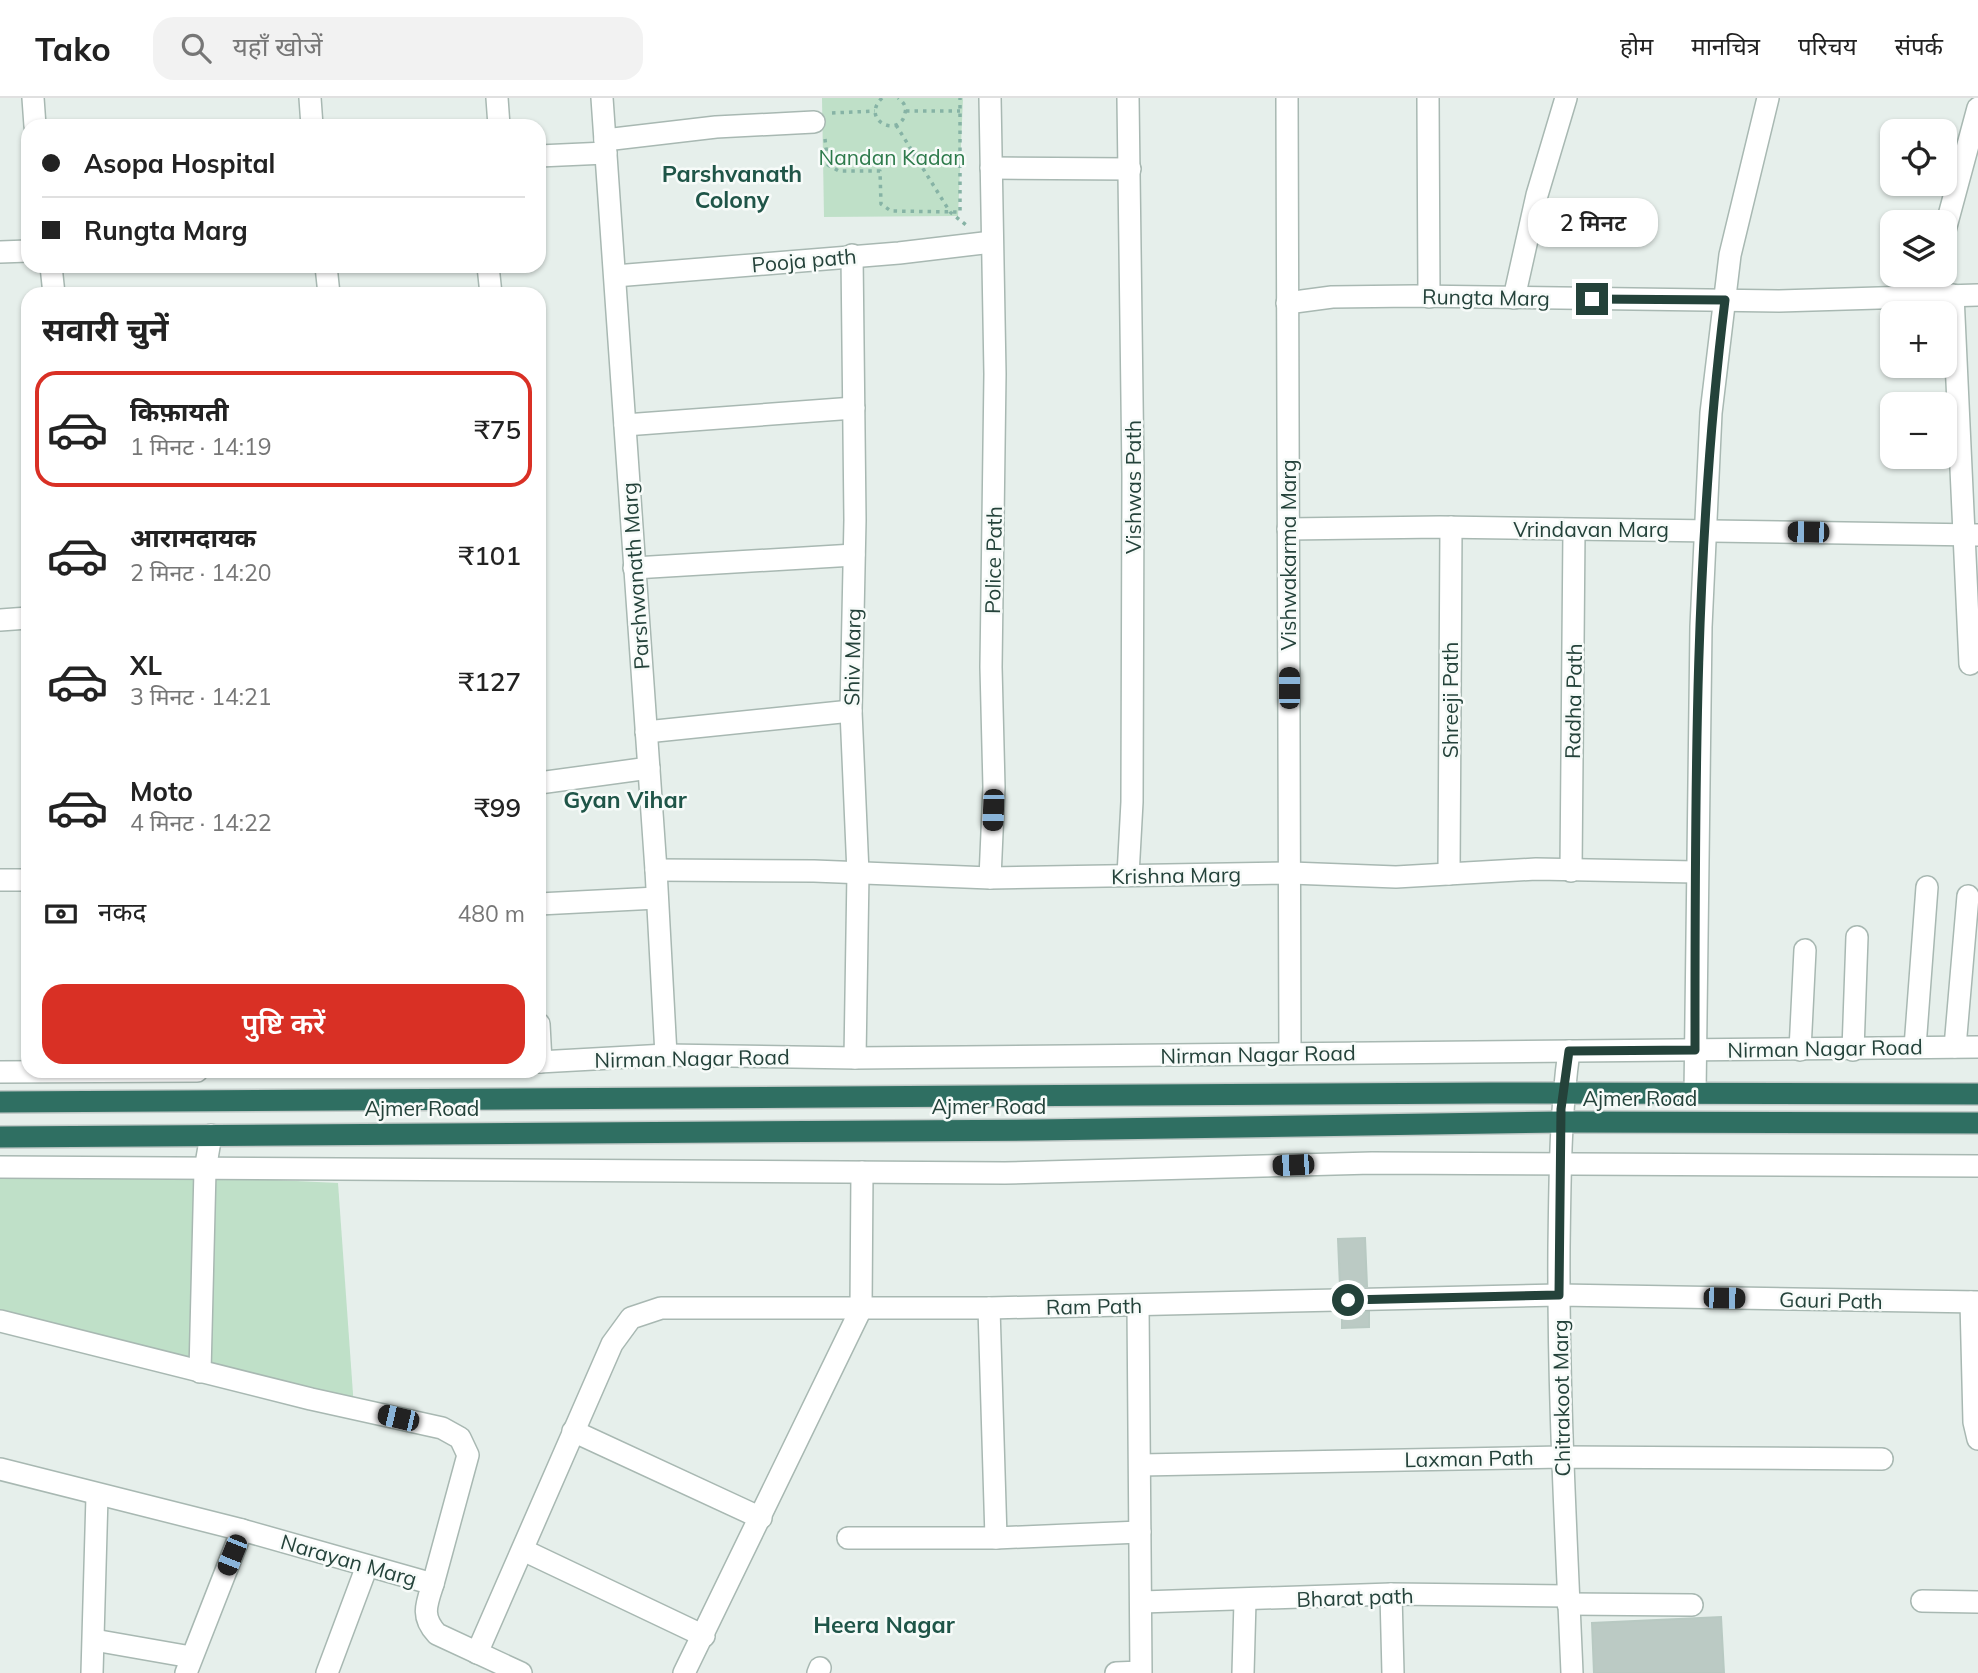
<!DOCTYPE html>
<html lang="hi">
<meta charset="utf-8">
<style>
:root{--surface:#fff;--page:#f2f2f2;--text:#222;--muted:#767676;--line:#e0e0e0;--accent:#d93025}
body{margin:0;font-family:Mulish,"Noto Sans Devanagari",sans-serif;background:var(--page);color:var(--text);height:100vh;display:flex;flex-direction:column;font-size:26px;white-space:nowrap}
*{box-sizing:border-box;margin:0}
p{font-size:23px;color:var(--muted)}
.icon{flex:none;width:38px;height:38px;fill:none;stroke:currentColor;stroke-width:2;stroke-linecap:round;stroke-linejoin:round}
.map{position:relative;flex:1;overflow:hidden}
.panel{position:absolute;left:21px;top:189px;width:525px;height:791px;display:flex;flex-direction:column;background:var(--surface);border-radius:21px;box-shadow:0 2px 5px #0004}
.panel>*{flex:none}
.banner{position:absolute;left:21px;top:21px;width:525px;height:154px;border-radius:21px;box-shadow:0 2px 5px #0004;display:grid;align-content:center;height:154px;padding:0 21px;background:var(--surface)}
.tools{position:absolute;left:1880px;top:21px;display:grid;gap:14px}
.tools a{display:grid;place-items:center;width:77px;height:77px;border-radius:14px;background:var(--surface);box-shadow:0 2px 5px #0004;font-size:35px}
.end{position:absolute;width:32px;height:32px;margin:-16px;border:9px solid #24423a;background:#fff;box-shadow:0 0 0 4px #fff}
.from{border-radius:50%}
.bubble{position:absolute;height:49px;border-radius:21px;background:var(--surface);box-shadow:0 2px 5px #0004;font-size:23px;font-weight:600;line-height:49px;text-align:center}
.car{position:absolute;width:21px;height:42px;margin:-21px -10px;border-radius:9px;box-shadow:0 0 5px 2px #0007;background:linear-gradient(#222 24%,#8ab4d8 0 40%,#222 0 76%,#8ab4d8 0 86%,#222 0)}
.banner b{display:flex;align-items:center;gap:24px;height:66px;font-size:26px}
.banner b+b{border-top:2px solid var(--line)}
.banner i{width:18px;height:18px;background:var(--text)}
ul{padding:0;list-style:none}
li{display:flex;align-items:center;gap:21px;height:116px;margin:0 14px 10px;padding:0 7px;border:4px solid transparent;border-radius:21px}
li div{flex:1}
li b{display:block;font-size:26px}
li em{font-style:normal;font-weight:600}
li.active{border-color:var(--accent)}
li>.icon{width:63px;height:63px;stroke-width:1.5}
h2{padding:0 21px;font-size:32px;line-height:84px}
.pay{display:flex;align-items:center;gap:18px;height:77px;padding:0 21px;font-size:26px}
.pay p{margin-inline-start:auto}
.primary-button{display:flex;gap:14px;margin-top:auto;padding:14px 21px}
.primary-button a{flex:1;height:80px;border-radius:21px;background:var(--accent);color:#fff;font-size:28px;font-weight:600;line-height:80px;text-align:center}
header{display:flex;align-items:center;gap:42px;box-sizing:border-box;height:98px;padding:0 35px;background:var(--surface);border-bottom:2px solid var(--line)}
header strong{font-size:33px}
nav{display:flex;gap:38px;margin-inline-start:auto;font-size:24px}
.search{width:490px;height:63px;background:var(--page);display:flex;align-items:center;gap:18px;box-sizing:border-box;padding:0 24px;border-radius:21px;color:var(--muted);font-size:26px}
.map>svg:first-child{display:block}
</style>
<header>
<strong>Tako</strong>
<div class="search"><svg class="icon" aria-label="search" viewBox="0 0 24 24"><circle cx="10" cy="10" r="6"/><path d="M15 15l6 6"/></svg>यहाँ खोजें</div>
<nav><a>होम</a><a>मानचित्र</a><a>परिचय</a><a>संपर्क</a></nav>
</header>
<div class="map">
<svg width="1978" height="1575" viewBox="0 0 1978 1575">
<rect width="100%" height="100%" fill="#e6efeb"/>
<g fill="#bfe0c8">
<polygon points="822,0 963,0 958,118 824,119"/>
<polygon points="0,1069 338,1085 354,1310 0,1223"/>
</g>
<g fill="#bbcac4" stroke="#b8c9c2" stroke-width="2">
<polygon points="1365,1140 1367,1188 1340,1189 1338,1141"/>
<polygon points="1369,1214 1369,1229 1342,1230 1342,1215"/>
<polygon points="1721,1519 1724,1575 1594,1575 1592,1525"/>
</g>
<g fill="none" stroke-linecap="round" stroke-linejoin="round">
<defs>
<g id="minor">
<polyline points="33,0 35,28"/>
<polyline points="310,0 312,28"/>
<polyline points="497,0 499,28"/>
<polyline points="602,0 656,772 666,957"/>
<polyline points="1128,0 1133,376 1132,704 1128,777"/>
<polyline points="1287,0 1290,956"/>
<polyline points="1428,0 1429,199"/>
<polyline points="605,42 716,29 814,24"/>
<polyline points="539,58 606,55"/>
<polyline points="991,70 1130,71"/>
<polyline points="1944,136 1978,10"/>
<polyline points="0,154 28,153"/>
<polyline points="852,157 855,422 851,613 858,775 855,960"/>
<polyline points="51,168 54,196"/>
<polyline points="326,168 329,196"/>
<polyline points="488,168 491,196"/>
<polyline points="615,178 899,155 992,144"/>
<polyline points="1953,197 1970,566"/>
<polyline points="1514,200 1537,97 1566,0"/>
<polyline points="1287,205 1332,199 1414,198 1779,203 1978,197"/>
<polyline points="625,327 854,310"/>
<polyline points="1288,431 1440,429 1978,437"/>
<polyline points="634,470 854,457"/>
<polyline points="0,522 28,520"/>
<polyline points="646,634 851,613"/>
<polyline points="539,685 649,670"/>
<polyline points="656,772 814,773 990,780 1291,775 1396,779 1536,771 1696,774"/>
<polyline points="1571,773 1574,432"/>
<polyline points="1449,776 1451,429"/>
<polyline points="990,780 994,689 991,569 995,276 990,0"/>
<polyline points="0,782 28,782"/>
<polyline points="539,806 657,800"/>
<polyline points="539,926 541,964"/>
<polyline points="1915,949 1927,789"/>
<polyline points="1955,949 1968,798"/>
<polyline points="1800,952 1805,852"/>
<polyline points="1853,952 1857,839"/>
<path d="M1569 953C1560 1018 1560 1083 1559 1149 1558 1292 1566 1433 1572 1575"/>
<polyline points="539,964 666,957 855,960 1978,949"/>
<polyline points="0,974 197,973"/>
<polyline points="1695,996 1701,529 1711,315 1730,157 1768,0"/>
<polyline points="0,1069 1005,1075 1372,1065 1978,1068"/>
<polyline points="1971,1204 1974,1324 1978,1341"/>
<polyline points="989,1210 996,1440 1140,1434"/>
<polyline points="0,1223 311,1301 442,1330 460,1340 468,1357 433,1486"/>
<polyline points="200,1274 205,1072 211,1037"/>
<polyline points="573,1333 761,1420"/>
<polyline points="1141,1367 1561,1359 1882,1361"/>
<path d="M0 1371 242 1432 433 1486C426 1507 421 1519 437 1536L521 1575"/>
<polyline points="848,1440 996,1440"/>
<polyline points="523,1452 704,1538"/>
<polyline points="1391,1496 1393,1575"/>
<polyline points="1922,1503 1978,1504"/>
<polyline points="1142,1504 1391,1496 1567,1498"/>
<polyline points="1568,1506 1692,1507"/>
<polyline points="94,1542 191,1559"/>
<polyline points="477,1555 612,1246 631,1220 661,1210 989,1210 1559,1197 1978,1204"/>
<polyline points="92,1575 97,1398"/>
<polyline points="186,1575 242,1432"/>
<polyline points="327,1575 367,1468"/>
<polyline points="684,1575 861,1211 862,1074"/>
<polyline points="818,1575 820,1570"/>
<polyline points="1116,1575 1141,1574 1138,1207"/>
<polyline points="1243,1575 1245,1503"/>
</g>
<g id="highway">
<polyline points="0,1004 1491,995 1978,996"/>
<polyline points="0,1039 1037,1032 1561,1024 1978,1025"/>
</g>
</defs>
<use href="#minor" stroke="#a8b8b2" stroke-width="24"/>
<use href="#highway" stroke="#c2cac8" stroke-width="24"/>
<g stroke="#86b3a5" stroke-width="3.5" stroke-dasharray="3.5 5" stroke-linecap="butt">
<path d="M882 0C859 23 901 41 905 15 907 8 903 4 898 0"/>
<polyline points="906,13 960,13"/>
<polyline points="832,15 875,13"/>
<polyline points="896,27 950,114 966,127"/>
<polyline points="825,41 828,67 839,73 880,73 881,106 891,113 960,114 960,0"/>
</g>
<use href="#minor" stroke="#fff" stroke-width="21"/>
<use href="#highway" stroke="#2f6f62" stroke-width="21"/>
</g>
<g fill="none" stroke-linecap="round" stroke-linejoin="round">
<path stroke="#24423a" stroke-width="9" d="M1348 1202 1559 1197 1561 1011 1569 953 1695 952C1695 702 1694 450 1725 202L1592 201"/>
</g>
<g text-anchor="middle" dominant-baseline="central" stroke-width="5" stroke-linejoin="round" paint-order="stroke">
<g font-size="21" fill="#2d7a4b" stroke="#f7fbf9">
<text x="892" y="59">Nandan Kadan</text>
</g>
<g font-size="21" fill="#24423a" stroke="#f7fbf9">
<text transform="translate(804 162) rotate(-5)">Pooja path</text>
<text transform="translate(1486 199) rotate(1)">Rungta Marg</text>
<text transform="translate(1133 389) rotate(-90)">Vishwas Path</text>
<text x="1591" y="431">Vrindavan Marg</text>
<text transform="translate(1288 457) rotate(-90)">Vishwakarma Marg</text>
<text transform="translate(993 462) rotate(-89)">Police Path</text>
<text transform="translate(635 478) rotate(-94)">Parshwanath Marg</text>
<text transform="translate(852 559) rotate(-89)">Shiv Marg</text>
<text transform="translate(1450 602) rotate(-90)">Shreeji Path</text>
<text transform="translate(1573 603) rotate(-89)">Radha Path</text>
<text transform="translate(1176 777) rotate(-1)">Krishna Marg</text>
<text transform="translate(1825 950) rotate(-1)">Nirman Nagar Road</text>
<text transform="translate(1258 956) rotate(-1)">Nirman Nagar Road</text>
<text transform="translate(692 960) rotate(-1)">Nirman Nagar Road</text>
<text x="1640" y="1000">Ajmer Road</text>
<text x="989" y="1008">Ajmer Road</text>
<text x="422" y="1010">Ajmer Road</text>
<text transform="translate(1831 1202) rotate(1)">Gauri Path</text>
<text transform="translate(1094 1208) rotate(-1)">Ram Path</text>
<text transform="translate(1561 1300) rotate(-91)">Chitrakoot Marg</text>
<text transform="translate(1469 1360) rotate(-1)">Laxman Path</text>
<text transform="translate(349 1462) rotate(16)">Narayan Marg</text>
<text transform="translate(1355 1499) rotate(-2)">Bharat path</text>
</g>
<g font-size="23" font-weight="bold" fill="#1f5548" stroke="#f7fbf9">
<text x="732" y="75">Parshvanath<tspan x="732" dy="26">Colony</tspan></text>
<text x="625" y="701">Gyan Vihar</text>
<text x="884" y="1526">Heera Nagar</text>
</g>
</g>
</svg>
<div class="tools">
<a><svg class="icon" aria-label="locate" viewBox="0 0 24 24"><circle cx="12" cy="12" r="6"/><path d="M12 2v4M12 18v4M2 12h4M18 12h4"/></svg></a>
<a><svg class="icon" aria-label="layers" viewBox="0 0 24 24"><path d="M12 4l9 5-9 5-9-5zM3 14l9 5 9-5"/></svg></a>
<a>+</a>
<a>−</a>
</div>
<i class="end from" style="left:1348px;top:1202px"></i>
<i class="end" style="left:1592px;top:201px"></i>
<div class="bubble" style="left:1528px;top:100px;width:130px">2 मिनट</div>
<i class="car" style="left:1808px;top:434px;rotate:271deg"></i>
<i class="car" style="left:1289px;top:590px;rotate:0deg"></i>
<i class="car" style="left:993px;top:712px;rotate:182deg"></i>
<i class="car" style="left:1293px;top:1067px;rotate:268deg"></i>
<i class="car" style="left:1724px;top:1200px;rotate:91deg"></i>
<i class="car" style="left:398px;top:1320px;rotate:283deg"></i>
<i class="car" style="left:232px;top:1457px;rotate:202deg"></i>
<div class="banner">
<b><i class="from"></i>Asopa Hospital</b>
<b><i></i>Rungta Marg</b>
</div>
<section class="panel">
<h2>सवारी चुनें</h2>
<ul>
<li class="active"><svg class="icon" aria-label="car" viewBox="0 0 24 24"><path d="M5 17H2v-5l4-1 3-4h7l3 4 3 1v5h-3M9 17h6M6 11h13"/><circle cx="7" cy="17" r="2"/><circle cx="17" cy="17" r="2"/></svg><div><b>किफ़ायती</b><p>1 मिनट · 14:19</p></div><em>₹75</em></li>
<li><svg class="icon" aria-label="car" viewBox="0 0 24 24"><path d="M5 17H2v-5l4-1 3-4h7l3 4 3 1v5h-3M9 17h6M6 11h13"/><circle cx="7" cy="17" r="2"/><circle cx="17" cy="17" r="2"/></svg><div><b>आरामदायक</b><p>2 मिनट · 14:20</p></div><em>₹101</em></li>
<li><svg class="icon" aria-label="car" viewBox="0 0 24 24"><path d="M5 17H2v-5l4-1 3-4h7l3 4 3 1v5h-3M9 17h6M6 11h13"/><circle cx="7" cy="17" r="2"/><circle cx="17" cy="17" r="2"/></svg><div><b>XL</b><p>3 मिनट · 14:21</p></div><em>₹127</em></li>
<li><svg class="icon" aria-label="car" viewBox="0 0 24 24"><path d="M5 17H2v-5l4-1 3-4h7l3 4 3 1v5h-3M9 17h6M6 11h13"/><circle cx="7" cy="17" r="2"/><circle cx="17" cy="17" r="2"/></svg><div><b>Moto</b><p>4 मिनट · 14:22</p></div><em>₹99</em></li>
</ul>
<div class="pay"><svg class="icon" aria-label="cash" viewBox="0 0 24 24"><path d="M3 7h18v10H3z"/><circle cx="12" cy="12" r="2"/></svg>नकद<p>480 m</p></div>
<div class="primary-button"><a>पुष्टि करें</a></div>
</section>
</div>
